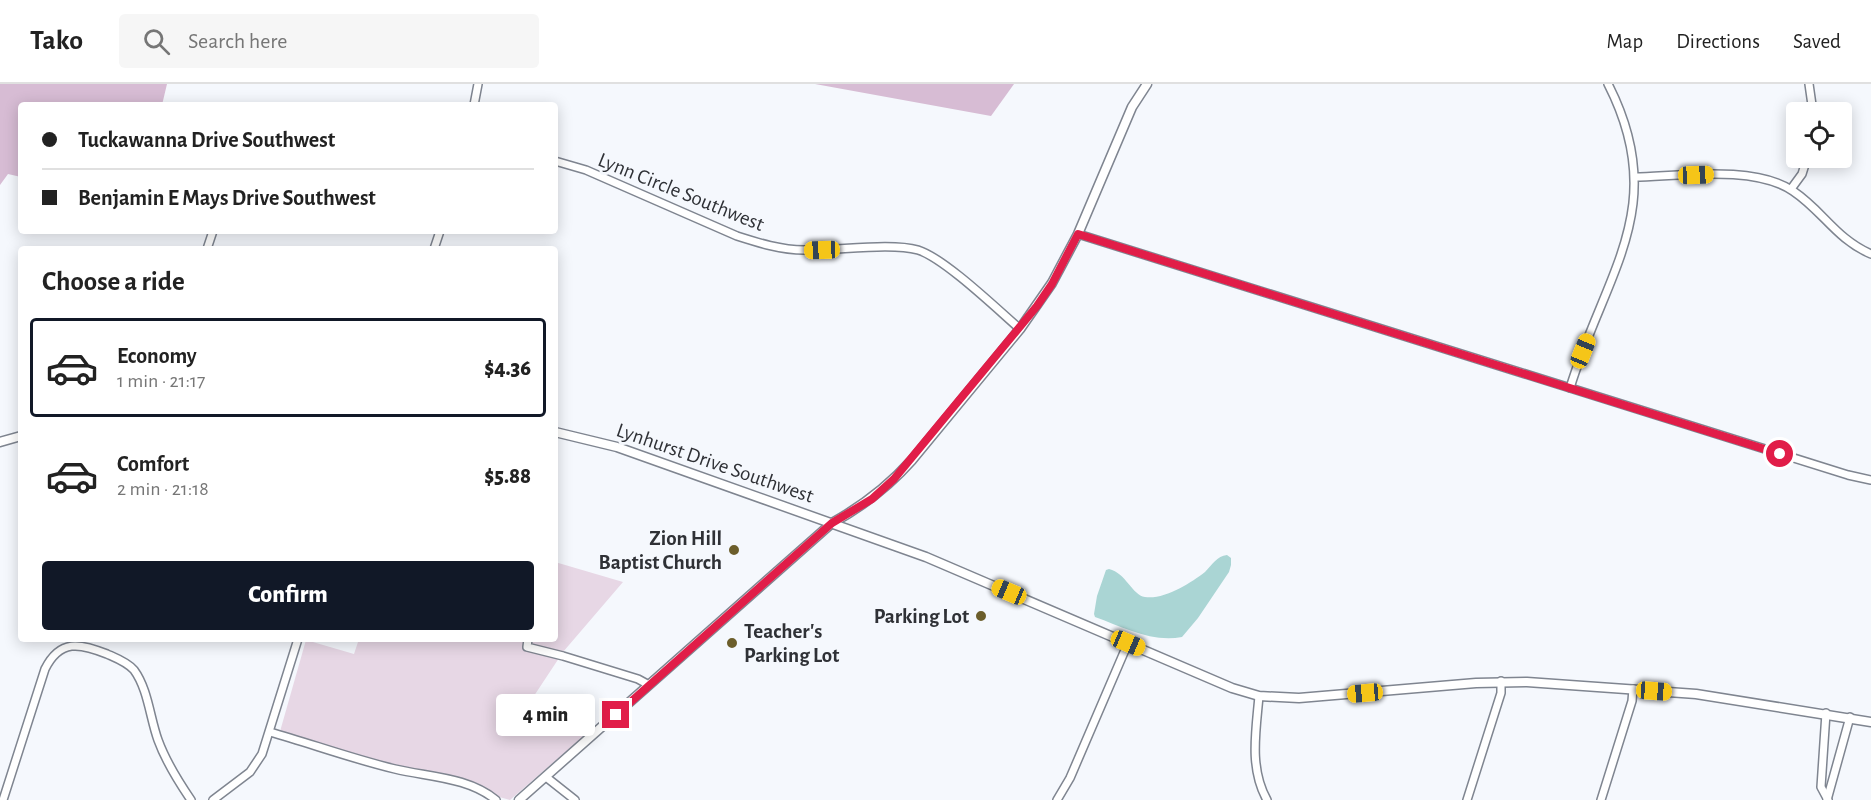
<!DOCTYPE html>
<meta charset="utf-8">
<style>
:root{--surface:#fff;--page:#f6f6f6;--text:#222;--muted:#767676;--line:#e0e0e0;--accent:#111827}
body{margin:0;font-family:"Alegreya Sans",sans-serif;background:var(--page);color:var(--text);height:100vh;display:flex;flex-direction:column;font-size:22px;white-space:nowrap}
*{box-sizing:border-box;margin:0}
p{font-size:20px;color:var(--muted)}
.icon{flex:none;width:33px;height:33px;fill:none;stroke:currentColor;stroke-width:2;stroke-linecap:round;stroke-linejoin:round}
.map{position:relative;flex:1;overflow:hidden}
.panel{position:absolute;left:18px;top:162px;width:540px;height:396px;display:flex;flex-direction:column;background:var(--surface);border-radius:6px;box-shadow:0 3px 15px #0003}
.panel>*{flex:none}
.banner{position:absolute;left:18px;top:18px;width:540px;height:132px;border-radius:6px;box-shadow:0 3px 15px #0003;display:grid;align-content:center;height:132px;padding:0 24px;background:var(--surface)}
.tools{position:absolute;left:1786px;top:18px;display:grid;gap:12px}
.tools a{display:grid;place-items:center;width:66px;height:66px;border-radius:6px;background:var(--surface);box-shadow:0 3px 15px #0003;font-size:30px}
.end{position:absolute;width:27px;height:27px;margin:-14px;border:8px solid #e11d48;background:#fff;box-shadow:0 0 0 3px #fff}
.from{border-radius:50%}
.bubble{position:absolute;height:42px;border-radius:6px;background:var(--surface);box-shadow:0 3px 15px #0003;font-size:20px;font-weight:800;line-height:42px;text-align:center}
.car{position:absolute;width:18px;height:36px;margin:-18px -9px;border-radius:8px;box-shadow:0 0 4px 2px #0007;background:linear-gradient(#f5c518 24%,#345 0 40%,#f5c518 0 76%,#345 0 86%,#f5c518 0)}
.banner b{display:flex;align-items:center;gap:21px;height:57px;font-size:22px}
.banner b+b{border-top:2px solid var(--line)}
.banner i{width:15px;height:15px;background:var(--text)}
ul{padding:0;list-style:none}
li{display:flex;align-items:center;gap:18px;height:99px;margin:0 12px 9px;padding:0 12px;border:3px solid transparent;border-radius:6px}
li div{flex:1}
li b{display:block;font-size:22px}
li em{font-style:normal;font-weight:800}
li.selected{border-color:var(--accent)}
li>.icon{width:54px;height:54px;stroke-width:1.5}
h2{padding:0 24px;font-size:27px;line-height:72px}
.primary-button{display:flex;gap:12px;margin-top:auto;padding:12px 24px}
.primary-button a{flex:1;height:69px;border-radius:6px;background:var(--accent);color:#fff;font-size:24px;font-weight:800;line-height:69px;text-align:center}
header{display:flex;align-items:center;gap:36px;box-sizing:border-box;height:84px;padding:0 30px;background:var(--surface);border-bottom:2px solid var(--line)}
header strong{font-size:28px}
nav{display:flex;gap:33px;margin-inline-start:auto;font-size:21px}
.search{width:420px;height:54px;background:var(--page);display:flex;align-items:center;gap:15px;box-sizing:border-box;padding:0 21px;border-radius:6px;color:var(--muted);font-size:22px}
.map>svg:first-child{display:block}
</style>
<header>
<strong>Tako</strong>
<div class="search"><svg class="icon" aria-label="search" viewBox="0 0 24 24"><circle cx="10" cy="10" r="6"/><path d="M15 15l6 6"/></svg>Search here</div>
<nav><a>Map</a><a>Directions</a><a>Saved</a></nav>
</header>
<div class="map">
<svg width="1871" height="716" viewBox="0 0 1871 716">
<rect width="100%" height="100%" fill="#f5f8fd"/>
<polygon fill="#e7d7e5" points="555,478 623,498 563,568 526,624 592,645 510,716 279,651 306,556 354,570 359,555 555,555"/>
<g fill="#d7bcd4">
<polygon points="0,0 167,0 162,21 21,21 21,93 8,90 0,101"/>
<polygon points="815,0 1014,0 991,32"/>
</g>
<path fill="#aad5d4" d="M1227 471 1231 474V481L1229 488 1198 534 1182 553C1152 559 1123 543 1095 533L1094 530 1097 512 1106 486 1109 485C1126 489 1132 511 1145 513 1164 516 1191 499 1205 488 1212 481 1217 472 1227 471Z"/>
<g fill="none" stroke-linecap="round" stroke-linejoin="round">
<defs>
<g id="minor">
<polyline points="1809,0 1813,28"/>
<polyline points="474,21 478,0"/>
<path d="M555 77 586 86 737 152C759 159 781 166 804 166 836 167 890 158 918 166 944 174 997 225 1020 245"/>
<path d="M1635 93C1680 92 1755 81 1793 107 1823 127 1836 155 1871 170"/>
<polyline points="1791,105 1802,90 1807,74"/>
<polyline points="1078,150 1848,391 1871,396"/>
<polyline points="207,165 213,147"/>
<polyline points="434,165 440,147"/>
<path d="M1570 304C1605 189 1671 123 1608 0"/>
<polyline points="528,555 527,563 563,572 638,595 649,601"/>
<path d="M1259 612C1256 647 1249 684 1267 716"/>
<polyline points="1826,629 1821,703 1828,716"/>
<path d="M270 648C312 660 353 675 395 685 429 693 468 693 496 716"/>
<polyline points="546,693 575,716"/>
<path d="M3 716 45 585C60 555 80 559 107 570 116 574 127 578 134 586 148 605 150 634 158 656 166 678 178 697 191 716"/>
<polyline points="213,716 250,688 262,670 298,555"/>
<polyline points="1057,716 1070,694 1128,559"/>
<polyline points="1467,716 1501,609 1501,597"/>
<polyline points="1601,716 1632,617 1633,605"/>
<polyline points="1827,716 1850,633"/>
</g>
<g id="tertiary">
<polyline points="555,348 617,363 926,473 1232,604 1259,612 1299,614 1476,599 1527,598 1696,610 1871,638"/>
<polyline points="0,358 21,352"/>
<path d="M519 716 832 439C863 422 888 403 912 376L1020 245 1052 199 1078 150 1132 23 1147 0"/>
</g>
</defs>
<use href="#minor" stroke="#7f8590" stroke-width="10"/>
<use href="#tertiary" stroke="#7f8590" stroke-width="11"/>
<use href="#minor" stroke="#fff" stroke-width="7"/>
<use href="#tertiary" stroke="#fff" stroke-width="8"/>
</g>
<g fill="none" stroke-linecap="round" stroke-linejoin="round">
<polyline stroke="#e11d48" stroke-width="8" points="616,631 832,439 872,415 894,395 1037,222 1052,200 1078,150 1780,370"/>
</g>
<g fill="#6c5e2b" stroke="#f5f8fd" stroke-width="2">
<circle cx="734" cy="466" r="6"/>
<circle cx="981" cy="532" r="6"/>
<circle cx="732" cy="559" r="6"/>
</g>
<g text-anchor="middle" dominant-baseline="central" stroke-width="6" stroke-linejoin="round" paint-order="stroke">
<g font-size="21" fill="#2f3136" stroke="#f5f8fd">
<text transform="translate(681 108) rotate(22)">Lynn Circle Southwest</text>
<text transform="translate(715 379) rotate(19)">Lynhurst Drive Southwest</text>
</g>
<g font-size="21" font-weight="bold" fill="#2f3136" stroke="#f5f8fd" text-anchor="end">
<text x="722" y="454">Zion Hill<tspan x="722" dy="24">Baptist Church</tspan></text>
<text x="969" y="532">Parking Lot</text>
<text x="744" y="547" text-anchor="start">Teacher's<tspan x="744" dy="24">Parking Lot</tspan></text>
</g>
</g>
</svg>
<div class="tools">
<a><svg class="icon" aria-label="locate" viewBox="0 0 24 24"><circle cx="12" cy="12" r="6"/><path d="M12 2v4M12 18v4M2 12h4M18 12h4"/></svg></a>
</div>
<i class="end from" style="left:1780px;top:370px"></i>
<i class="end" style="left:616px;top:631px"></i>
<div class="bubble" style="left:496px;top:610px;width:99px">4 min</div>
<i class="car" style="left:1696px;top:91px;rotate:88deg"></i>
<i class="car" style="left:822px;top:166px;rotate:268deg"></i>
<i class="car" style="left:1583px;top:267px;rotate:22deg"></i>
<i class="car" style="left:1009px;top:508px;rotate:293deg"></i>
<i class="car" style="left:1128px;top:559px;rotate:113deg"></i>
<i class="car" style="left:1654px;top:607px;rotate:94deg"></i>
<i class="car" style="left:1365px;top:609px;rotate:265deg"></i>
<div class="banner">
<b><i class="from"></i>Tuckawanna Drive Southwest</b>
<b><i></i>Benjamin E Mays Drive Southwest</b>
</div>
<section class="panel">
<h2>Choose a ride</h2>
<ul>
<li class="selected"><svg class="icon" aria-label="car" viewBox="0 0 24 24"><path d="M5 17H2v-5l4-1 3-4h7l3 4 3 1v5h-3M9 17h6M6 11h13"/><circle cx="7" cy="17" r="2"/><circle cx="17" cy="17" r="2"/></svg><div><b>Economy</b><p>1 min · 21:17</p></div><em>$4.36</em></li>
<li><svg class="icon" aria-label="car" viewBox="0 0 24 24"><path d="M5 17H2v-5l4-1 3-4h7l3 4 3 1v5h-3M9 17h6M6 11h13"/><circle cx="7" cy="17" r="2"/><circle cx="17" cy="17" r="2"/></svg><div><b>Comfort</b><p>2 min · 21:18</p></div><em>$5.88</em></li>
</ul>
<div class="primary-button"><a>Confirm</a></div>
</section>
</div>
